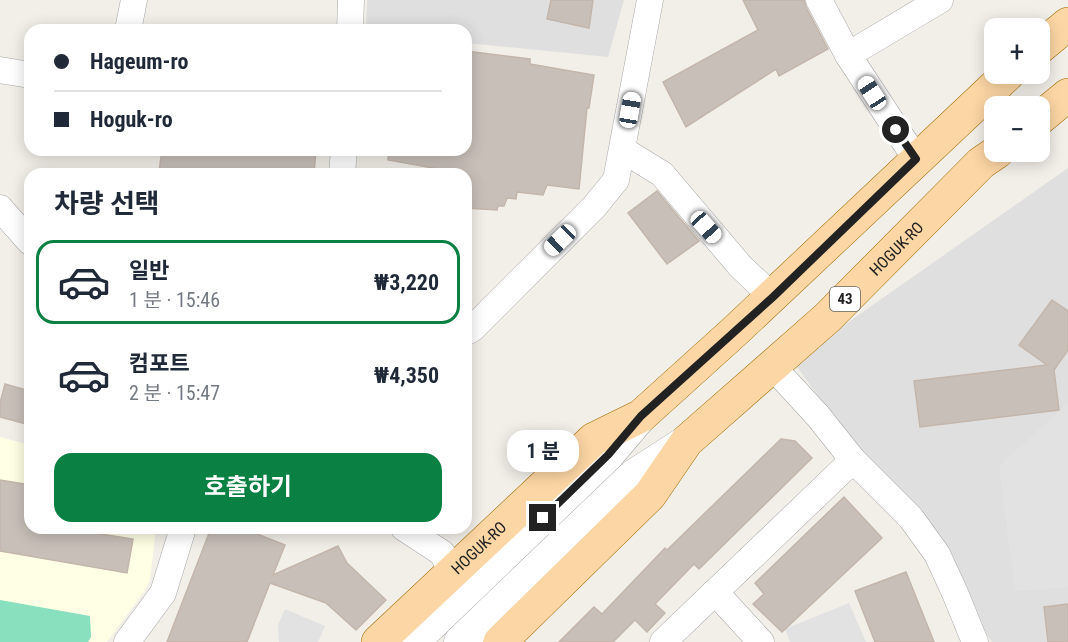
<!DOCTYPE html>
<html lang="ko">
<meta charset="utf-8">
<style>
:root{--surface:#fff;--page:#f6f6f7;--text:#1f2937;--muted:#747a83;--line:#e0e1e3;--accent:#0b8043}
body{margin:0;font-family:"Roboto Condensed","Noto Sans KR",sans-serif;background:var(--page);color:var(--text);height:100vh;display:flex;flex-direction:column;font-size:22px;white-space:nowrap}
*{box-sizing:border-box;margin:0}
p{font-size:20px;color:var(--muted)}
.icon{flex:none;width:33px;height:33px;fill:none;stroke:currentColor;stroke-width:2;stroke-linecap:round;stroke-linejoin:round}
.map{position:relative;flex:1;overflow:hidden}
.panel{position:absolute;left:24px;top:168px;width:448px;height:366px;display:flex;flex-direction:column;background:var(--surface);border-radius:18px;box-shadow:0 3px 15px #0003}
.panel>*{flex:none}
.guide{position:absolute;left:24px;top:24px;width:448px;height:132px;border-radius:18px;box-shadow:0 3px 15px #0003;display:grid;align-content:center;height:132px;padding:0 30px;background:var(--surface)}
.fabs{position:absolute;left:984px;top:18px;display:grid;gap:12px}
.fabs a{display:grid;place-items:center;width:66px;height:66px;border-radius:12px;background:var(--surface);box-shadow:0 3px 15px #0003;font-size:30px}
.end{position:absolute;width:27px;height:27px;margin:-14px;border:8px solid #222;background:#fff;box-shadow:0 0 0 3px #fff}
.from{border-radius:50%}
.bubble{position:absolute;height:42px;border-radius:18px;background:var(--surface);box-shadow:0 3px 15px #0003;font-size:20px;font-weight:700;line-height:42px;text-align:center}
.car{position:absolute;width:18px;height:36px;margin:-18px -9px;border-radius:8px;box-shadow:0 0 4px 2px #0007;background:linear-gradient(#fff 24%,#345 0 40%,#fff 0 76%,#345 0 86%,#fff 0)}
.guide b{display:flex;align-items:center;gap:21px;height:57px;font-size:22px}
.guide b+b{border-top:2px solid var(--line)}
.guide i{width:15px;height:15px;background:var(--text)}
ul{padding:0;list-style:none}
li{display:flex;align-items:center;gap:18px;height:84px;margin:0 12px 9px;padding:0 18px;border:3px solid transparent;border-radius:18px}
li div{flex:1}
li b{display:block;font-size:22px}
li em{font-style:normal;font-weight:700}
li.selected{border-color:var(--accent)}
li>.icon{width:54px;height:54px;stroke-width:1.5}
h2{padding:0 30px;font-size:27px;line-height:72px}
.button{display:flex;gap:12px;margin-top:auto;padding:12px 30px}
.button a{flex:1;height:69px;border-radius:18px;background:var(--accent);color:#fff;font-size:24px;font-weight:700;line-height:69px;text-align:center}
.map>svg:first-child{display:block}
</style>
<div class="map">
<svg width="1068" height="642" viewBox="0 0 1068 642">
<rect width="100%" height="100%" fill="#f2efe9"/>
<g fill="#e0dfdf">
<polygon points="367,0 624,0 608,57 467,43 466,30 366,30"/>
<polygon points="1068,168 1068,642 992,642 793,361"/>
</g>
<polygon fill="#ffffe5" points="0,437 30,445 30,528 156,528 150,580 146,589 107,642 0,642"/>
<polygon fill="#88e0be" points="0,600 90,616 91,637 88,642 0,642"/>
<g fill="#e2e2e2">
<polygon points="1068,403 1068,587 1015,591 999,466"/>
<polygon points="849,603 866,642 790,642 785,629"/>
<polygon points="285,609 325,626 318,642 279,642 278,625"/>
</g>
<g fill="#c7bfb8" stroke="#c4b6ab" stroke-width="1.5">
<polygon points="551,0 593,0 589,28 547,19"/>
<polygon points="743,0 804,0 806,7 828,49 779,76 776,69 686,127 663,82 758,30"/>
<polygon points="466,51 530,59 530,64 594,75 589,108 587,108 579,189 547,185 543,195 517,192 516,199 507,198 504,206 498,206 497,210 466,208 466,174 388,160 389,150 466,150"/>
<polygon points="162,150 316,150 314,174 174,174 159,172"/>
<polygon points="657,191 699,241 667,264 628,213"/>
<polygon points="1052,300 1068,311 1068,350 1054,370 1059,410 920,427 914,381 1047,365 1019,345"/>
<polygon points="5,384 30,391 30,425 0,417 0,403"/>
<polygon points="781,439 795,441 812,458 699,569 694,564 655,604 665,613 647,632 635,620 613,642 559,642 594,607 602,614 665,548 667,550"/>
<polygon points="0,480 30,485 30,528 102,528 101,534 133,539 127,573 0,551"/>
<polygon points="844,497 882,538 782,632 753,604 764,594 755,583"/>
<polygon points="211,528 242,528 285,545 273,575 338,546 347,563 386,600 356,630 326,603 270,583 247,642 167,642"/>
<polygon points="906,572 934,642 875,642 855,591"/>
<polygon points="1068,604 1068,642 1048,642 1044,607"/>
</g>
<g fill="none" stroke-linecap="round" stroke-linejoin="round">
<defs>
<g id="minor">
<polyline points="819,0 848,55 916,159"/>
<polyline points="128,30 134,0"/>
<polyline points="350,30 351,0"/>
<polyline points="848,55 940,0"/>
<polyline points="0,70 30,75"/>
<polyline points="623,150 662,174 741,267 773,297"/>
<polyline points="342,174 344,150"/>
<polyline points="0,208 30,242"/>
<polyline points="466,332 472,329 594,207 616,180 650,0"/>
<polyline points="772,366 818,416 853,460 911,518 937,554 955,593 975,642"/>
<polyline points="404,528 442,553 452,572"/>
<polyline points="715,592 761,642"/>
<polyline points="127,642 163,593 183,528"/>
<polyline points="663,642 853,460"/>
</g>
<g id="tertiary">
<polyline points="413,642 608,455 641,416"/>
<polyline points="460,642 633,476 687,441"/>
</g>
<g id="primary">
<polyline points="1040,47 1068,24"/>
<polyline points="1040,118 1068,95"/>
<path id="s1" d="M378 642 594 439 641 416 734 332 1008 74"/>
<path id="s2" d="M500 642 650 495 687 441 827 318 981 163 997 152"/>
</g>
</defs>
<use href="#minor" stroke="#a9a9a9" stroke-width="27"/>
<use href="#tertiary" stroke="#a9a9a9" stroke-width="33"/>
<use href="#primary" stroke="#a06b00" stroke-width="34"/>
<use href="#minor" stroke="#fff" stroke-width="26"/>
<use href="#tertiary" stroke="#fff" stroke-width="32"/>
<use href="#primary" stroke="#fcd6a4" stroke-width="33"/>
</g>
<g fill="none" stroke-linecap="round" stroke-linejoin="round">
<polyline stroke="#222" stroke-width="8" points="543,518 608,455 641,416 773,297 916,159 896,130"/>
</g>
<g text-anchor="middle" dominant-baseline="central" stroke-width="5" stroke-linejoin="round" paint-order="stroke">
<rect fill="#fff" stroke="#646464" stroke-width="1.5" x="830" y="287" width="30" height="24" rx="4.5"/>
<g font-size="15" font-weight="bold" fill="#222">
<text x="845" y="299">43</text>
</g>
<g font-size="16" fill="#222" stroke="#fff">
<text stroke="none"><textPath href="#s2" startOffset="560">HOGUK-RO</textPath></text>
<text stroke="none"><textPath href="#s1" startOffset="138">HOGUK-RO</textPath></text>
</g>
</g>
</svg>
<div class="fabs">
<a>+</a>
<a>−</a>
</div>
<i class="end from" style="left:896px;top:130px"></i>
<i class="end" style="left:543px;top:518px"></i>
<div class="bubble" style="left:507px;top:430px;width:72px">1 분</div>
<i class="car" style="left:872px;top:93px;rotate:327deg"></i>
<i class="car" style="left:630px;top:110px;rotate:10deg"></i>
<i class="car" style="left:706px;top:227px;rotate:138deg"></i>
<i class="car" style="left:560px;top:240px;rotate:226deg"></i>
<div class="guide">
<b><i class="from"></i>Hageum-ro</b>
<b><i></i>Hoguk-ro</b>
</div>
<section class="panel">
<h2>차량 선택</h2>
<ul>
<li class="selected"><svg class="icon" aria-label="car" viewBox="0 0 24 24"><path d="M5 17H2v-5l4-1 3-4h7l3 4 3 1v5h-3M9 17h6M6 11h13"/><circle cx="7" cy="17" r="2"/><circle cx="17" cy="17" r="2"/></svg><div><b>일반</b><p>1 분 · 15:46</p></div><em>₩3,220</em></li>
<li><svg class="icon" aria-label="car" viewBox="0 0 24 24"><path d="M5 17H2v-5l4-1 3-4h7l3 4 3 1v5h-3M9 17h6M6 11h13"/><circle cx="7" cy="17" r="2"/><circle cx="17" cy="17" r="2"/></svg><div><b>컴포트</b><p>2 분 · 15:47</p></div><em>₩4,350</em></li>
</ul>
<div class="button"><a>호출하기</a></div>
</section>
</div>
